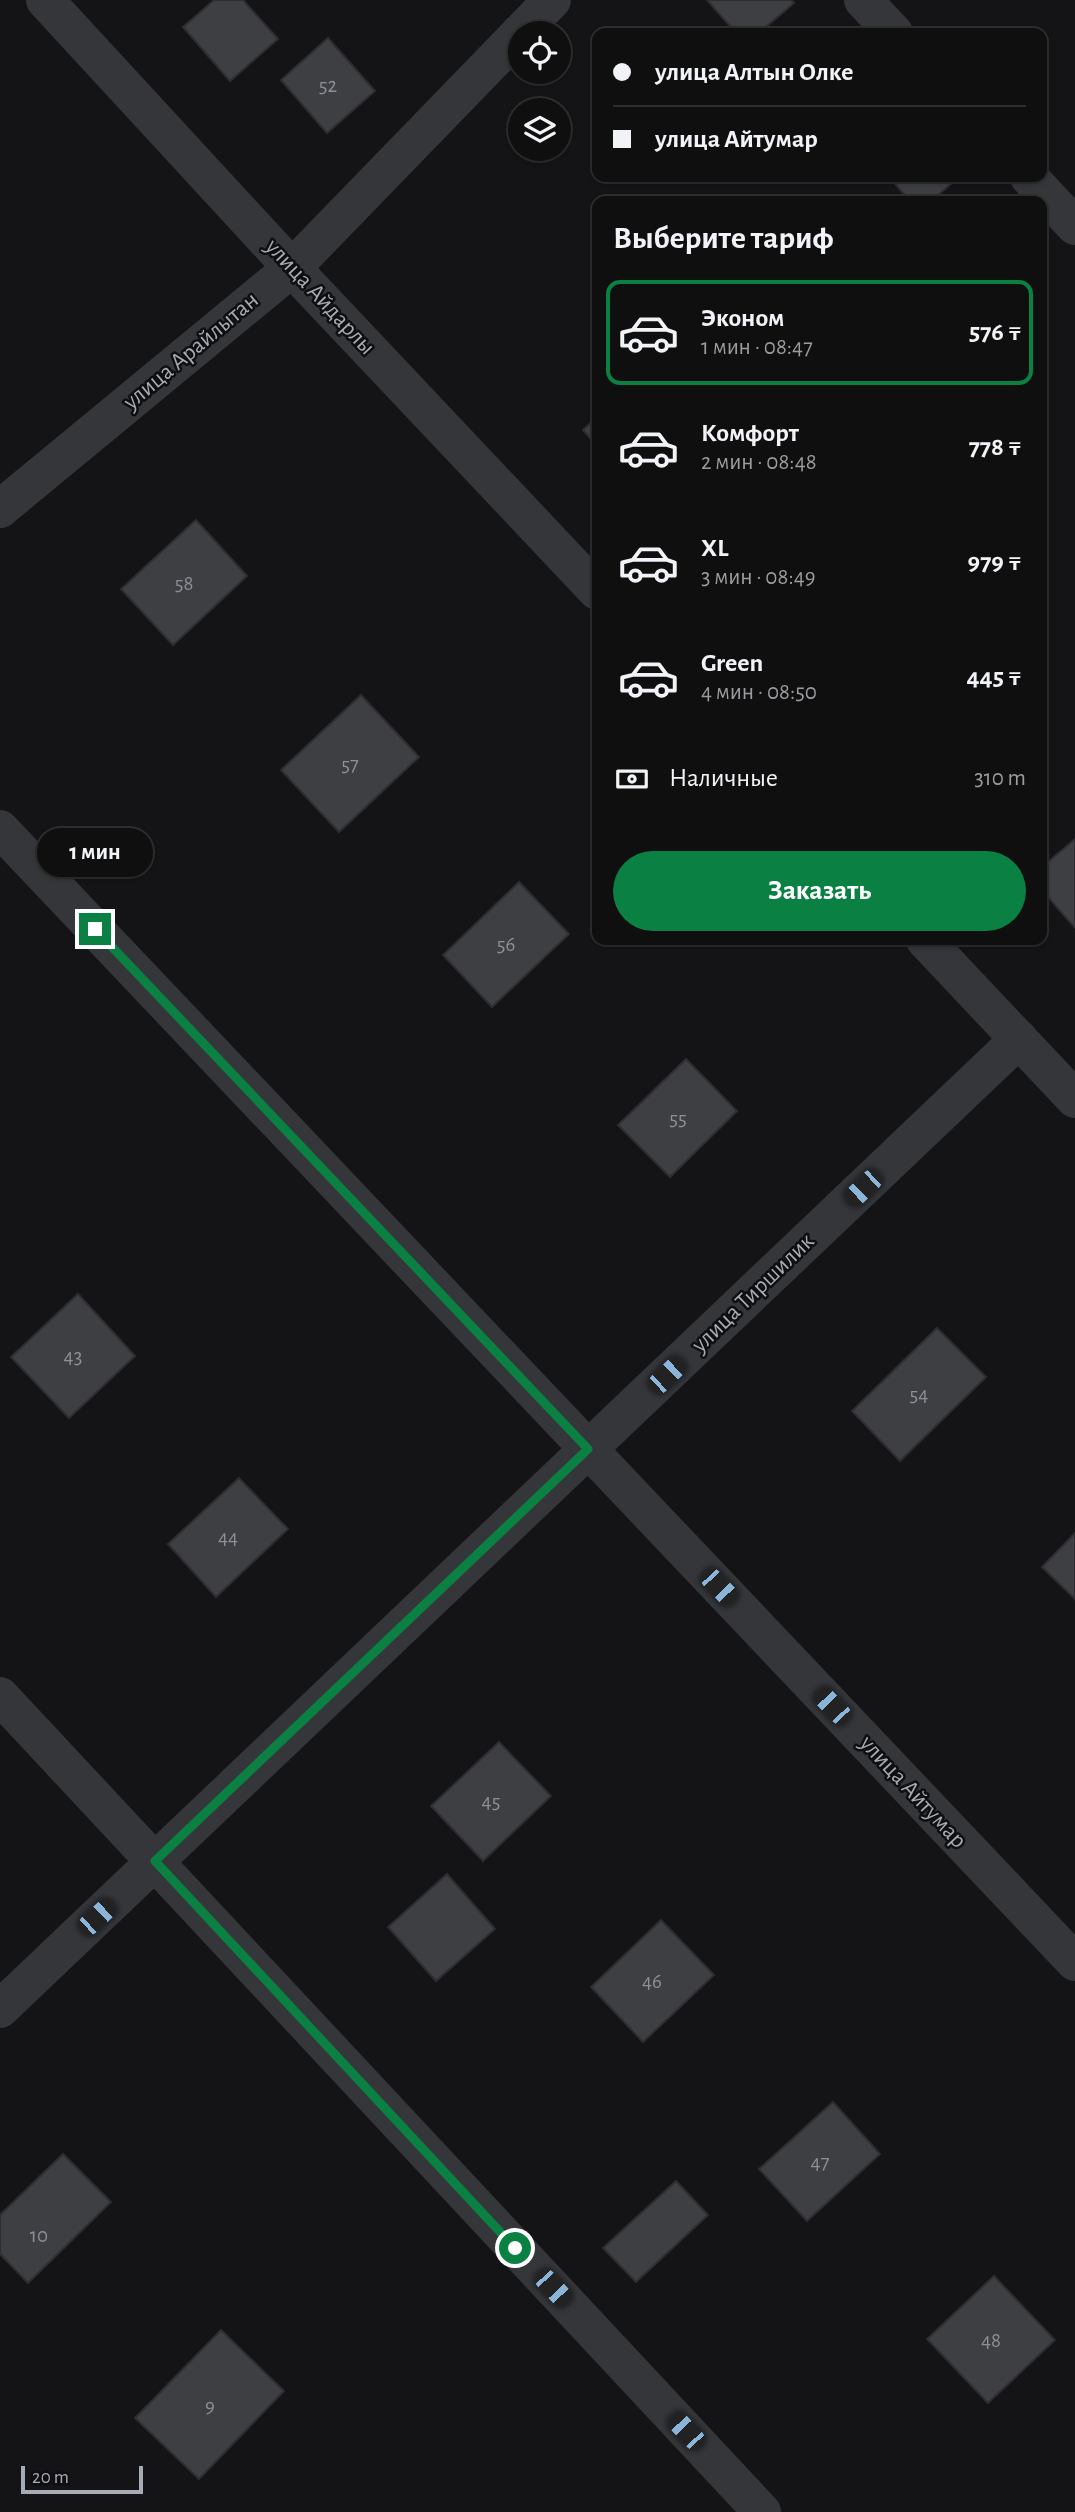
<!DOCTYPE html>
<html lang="ru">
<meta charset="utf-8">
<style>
:root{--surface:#0f0f10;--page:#1d1d1e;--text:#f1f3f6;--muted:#9b9c9f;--line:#2f2f30;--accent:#0b8043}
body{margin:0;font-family:"Alegreya Sans",sans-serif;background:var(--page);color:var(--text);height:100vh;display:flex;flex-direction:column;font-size:26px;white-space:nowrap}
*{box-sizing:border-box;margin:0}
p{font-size:23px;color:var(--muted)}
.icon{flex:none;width:38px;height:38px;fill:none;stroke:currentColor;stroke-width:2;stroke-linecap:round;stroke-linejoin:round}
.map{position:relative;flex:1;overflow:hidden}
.panel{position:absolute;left:592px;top:196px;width:455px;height:749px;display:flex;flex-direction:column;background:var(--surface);border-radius:14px;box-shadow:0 2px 5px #0004,0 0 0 2px var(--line)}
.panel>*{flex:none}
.hud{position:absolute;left:592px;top:28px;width:455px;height:154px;border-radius:14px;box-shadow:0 2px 5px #0004,0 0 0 2px var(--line);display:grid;align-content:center;height:154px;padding:0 21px;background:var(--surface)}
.controls{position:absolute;left:508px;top:21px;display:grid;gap:14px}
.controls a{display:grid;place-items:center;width:63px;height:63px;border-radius:50%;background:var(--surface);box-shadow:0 2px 5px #0004,0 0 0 2px var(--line);font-size:35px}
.scale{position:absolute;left:21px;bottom:18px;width:122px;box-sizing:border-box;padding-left:7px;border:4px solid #a6abb5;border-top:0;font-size:19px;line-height:24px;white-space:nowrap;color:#a6abb5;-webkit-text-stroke:5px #0f0f11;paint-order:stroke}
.end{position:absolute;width:32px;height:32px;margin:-16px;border:9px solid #0b8043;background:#fff;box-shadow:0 0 0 4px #fff}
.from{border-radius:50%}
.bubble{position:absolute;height:49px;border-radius:24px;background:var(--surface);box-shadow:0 2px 5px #0004,0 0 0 2px var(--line);font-size:23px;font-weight:600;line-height:49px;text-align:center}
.car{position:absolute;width:21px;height:42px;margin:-21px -10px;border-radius:9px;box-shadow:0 0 5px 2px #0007;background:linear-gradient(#222 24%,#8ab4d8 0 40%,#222 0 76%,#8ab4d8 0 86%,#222 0)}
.hud b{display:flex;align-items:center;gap:24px;height:66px;font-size:26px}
.hud b+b{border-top:2px solid var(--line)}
.hud i{width:18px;height:18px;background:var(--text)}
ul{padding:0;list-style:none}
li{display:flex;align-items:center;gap:21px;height:105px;margin:0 14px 10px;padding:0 7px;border:4px solid transparent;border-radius:14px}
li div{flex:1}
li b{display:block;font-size:26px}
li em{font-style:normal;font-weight:600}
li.selected{border-color:var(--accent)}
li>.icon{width:63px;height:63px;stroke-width:1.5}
h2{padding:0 21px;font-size:32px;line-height:84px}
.pay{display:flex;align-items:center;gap:18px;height:77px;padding:0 21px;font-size:26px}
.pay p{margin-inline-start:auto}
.button{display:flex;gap:14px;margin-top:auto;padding:14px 21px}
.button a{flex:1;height:80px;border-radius:42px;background:var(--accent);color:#fff;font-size:28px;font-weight:600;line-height:80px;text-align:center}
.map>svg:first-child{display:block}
</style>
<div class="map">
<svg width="1075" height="2512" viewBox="0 0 1075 2512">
<rect width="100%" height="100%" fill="#141416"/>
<g fill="#3e3f43" stroke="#2e2e32" stroke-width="2">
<polygon points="214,0 243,0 278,39 230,81 183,27"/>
<polygon points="707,0 791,0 794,3 759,33 736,33"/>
<polygon points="328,38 375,91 327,133 281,80"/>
<polygon points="889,177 959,177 931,201 910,201"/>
<polygon points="597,417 597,446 583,430"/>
<polygon points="196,520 247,576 173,645 121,589"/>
<polygon points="361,695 419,757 339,832 281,770"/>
<polygon points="1075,839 1075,928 1041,889 1041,868"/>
<polygon points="519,882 569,934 492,1007 443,955"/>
<polygon points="686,1059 737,1111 670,1177 618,1125"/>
<polygon points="78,1294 135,1356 69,1418 11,1357"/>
<polygon points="937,1328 986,1377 900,1461 852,1411"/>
<polygon points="239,1478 288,1529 216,1597 168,1544"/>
<polygon points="1075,1533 1075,1599 1042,1567"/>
<polygon points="499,1742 551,1796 483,1861 431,1806"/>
<polygon points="447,1874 495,1929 436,1981 388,1927"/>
<polygon points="661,1920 714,1975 643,2042 591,1987"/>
<polygon points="833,2102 880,2154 807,2221 759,2169"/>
<polygon points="63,2154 111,2202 28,2283 0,2254 0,2215"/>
<polygon points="676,2181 708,2215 636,2282 603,2248"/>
<polygon points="994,2276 1055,2340 988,2403 927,2339"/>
<polygon points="221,2330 284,2391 199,2479 135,2418"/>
</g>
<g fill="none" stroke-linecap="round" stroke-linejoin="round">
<g stroke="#35363a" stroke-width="38">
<polyline points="45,0 292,268 597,591"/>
<polyline points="863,0 894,33"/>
<polyline points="520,33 552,0"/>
<polyline points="1029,177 1075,226"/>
<polyline points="0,509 292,268 520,33"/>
<polyline points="0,829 1075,1962"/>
<polyline points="925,940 1075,1099"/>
<polyline points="0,1696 762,2512"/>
<polyline points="0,2009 1019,1039"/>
</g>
</g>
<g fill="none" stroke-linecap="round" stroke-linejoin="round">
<polyline stroke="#0b8043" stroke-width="9" points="95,929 588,1449 155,1861 515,2248"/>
</g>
<g text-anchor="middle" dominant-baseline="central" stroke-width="5" stroke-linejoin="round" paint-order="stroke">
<g font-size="21" fill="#8c9098">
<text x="328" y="85">52</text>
<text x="184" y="583">58</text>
<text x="350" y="764">57</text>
<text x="506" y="944">56</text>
<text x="678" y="1118">55</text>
<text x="73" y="1356">43</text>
<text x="919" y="1394">54</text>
<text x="228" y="1537">44</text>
<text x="491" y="1801">45</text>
<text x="652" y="1981">46</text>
<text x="820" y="2162">47</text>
<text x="39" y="2235">10</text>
<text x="991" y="2340">48</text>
<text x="210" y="2405">9</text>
</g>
<g font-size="24" fill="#a6abb5" stroke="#0f0f11">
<text transform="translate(320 297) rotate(47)">улица Айдарлы</text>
<text transform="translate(191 351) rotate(-40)">улица Арайлытан</text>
<text transform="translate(753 1293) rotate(-44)">улица Тиршилик</text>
<text transform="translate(913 1792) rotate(47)">улица Айтумар</text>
</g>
</g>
</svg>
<div class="controls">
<a><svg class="icon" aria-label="locate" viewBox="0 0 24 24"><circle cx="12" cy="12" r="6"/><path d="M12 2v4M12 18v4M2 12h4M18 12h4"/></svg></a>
<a><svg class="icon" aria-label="layers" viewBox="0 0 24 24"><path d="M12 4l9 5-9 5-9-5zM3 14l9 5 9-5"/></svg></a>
</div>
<div class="scale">20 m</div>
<i class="end from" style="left:515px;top:2248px"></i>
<i class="end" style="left:95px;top:929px"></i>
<div class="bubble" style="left:37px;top:828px;width:116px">1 мин</div>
<i class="car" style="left:863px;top:1188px;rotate:226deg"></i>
<i class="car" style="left:667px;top:1375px;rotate:46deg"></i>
<i class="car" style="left:719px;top:1587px;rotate:136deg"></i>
<i class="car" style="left:832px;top:1706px;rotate:316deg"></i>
<i class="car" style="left:97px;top:1917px;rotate:47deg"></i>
<i class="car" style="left:553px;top:2288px;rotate:137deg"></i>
<i class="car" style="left:686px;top:2431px;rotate:317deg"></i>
<div class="hud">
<b><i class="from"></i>улица Алтын Олке</b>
<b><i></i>улица Айтумар</b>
</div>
<section class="panel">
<h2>Выберите тариф</h2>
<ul>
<li class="selected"><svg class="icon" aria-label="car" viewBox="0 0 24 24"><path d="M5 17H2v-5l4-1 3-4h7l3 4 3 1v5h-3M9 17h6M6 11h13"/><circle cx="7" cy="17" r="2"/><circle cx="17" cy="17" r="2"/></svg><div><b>Эконом</b><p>1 мин · 08:47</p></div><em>576 ₸</em></li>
<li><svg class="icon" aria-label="car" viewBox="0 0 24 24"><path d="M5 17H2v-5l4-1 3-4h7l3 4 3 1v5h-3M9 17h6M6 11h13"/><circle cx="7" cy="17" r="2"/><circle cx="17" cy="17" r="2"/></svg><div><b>Комфорт</b><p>2 мин · 08:48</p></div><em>778 ₸</em></li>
<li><svg class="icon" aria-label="car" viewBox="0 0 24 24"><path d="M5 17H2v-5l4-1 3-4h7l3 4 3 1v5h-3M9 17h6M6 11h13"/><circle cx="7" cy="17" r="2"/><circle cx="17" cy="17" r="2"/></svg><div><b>XL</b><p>3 мин · 08:49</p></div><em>979 ₸</em></li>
<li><svg class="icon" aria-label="car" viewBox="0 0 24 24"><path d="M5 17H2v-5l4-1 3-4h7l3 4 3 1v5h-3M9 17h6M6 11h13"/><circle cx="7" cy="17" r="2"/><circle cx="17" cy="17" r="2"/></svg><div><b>Green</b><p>4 мин · 08:50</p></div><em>445 ₸</em></li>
</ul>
<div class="pay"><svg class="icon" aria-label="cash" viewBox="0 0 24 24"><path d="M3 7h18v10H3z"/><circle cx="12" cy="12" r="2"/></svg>Наличные<p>310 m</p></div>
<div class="button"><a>Заказать</a></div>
</section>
</div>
